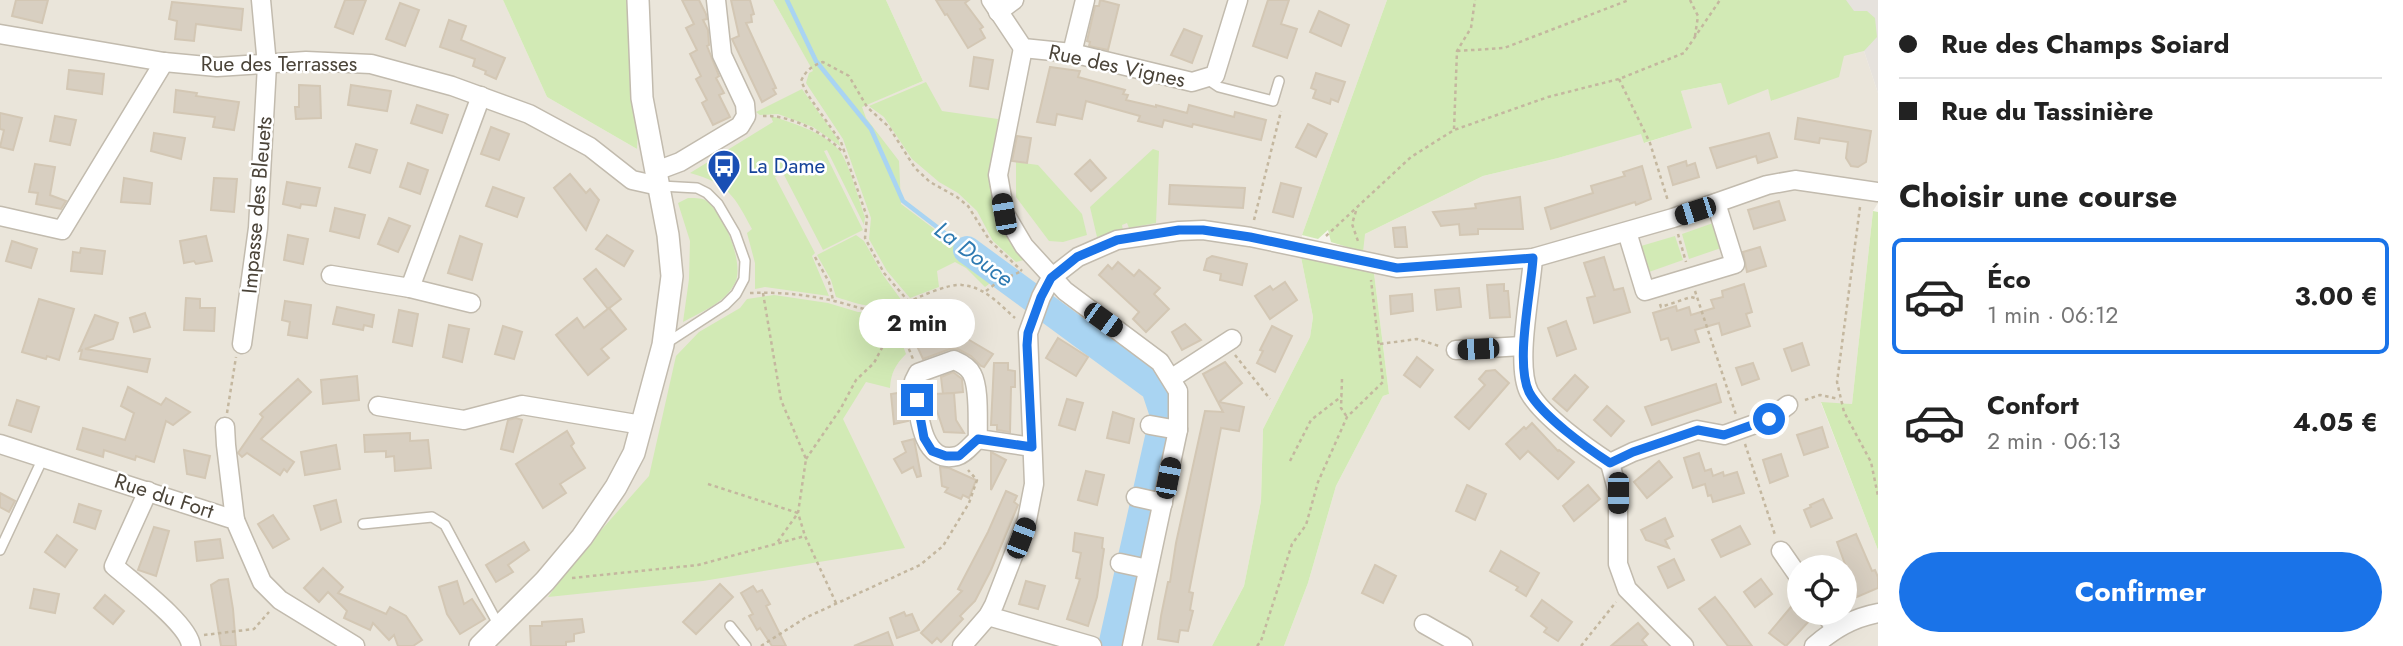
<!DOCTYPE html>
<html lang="fr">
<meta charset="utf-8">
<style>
:root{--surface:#fff;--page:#f6f6f6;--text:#222;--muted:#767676;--line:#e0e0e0;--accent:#1a73e8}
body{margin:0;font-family:Jost,sans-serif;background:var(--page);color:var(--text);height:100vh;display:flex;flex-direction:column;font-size:26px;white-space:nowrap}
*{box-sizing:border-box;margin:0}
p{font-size:23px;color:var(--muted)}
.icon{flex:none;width:38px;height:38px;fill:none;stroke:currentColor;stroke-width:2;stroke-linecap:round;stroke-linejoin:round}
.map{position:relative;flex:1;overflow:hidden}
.sheet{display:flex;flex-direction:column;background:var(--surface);width:525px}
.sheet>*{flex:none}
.top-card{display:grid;align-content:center;height:154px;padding:0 21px;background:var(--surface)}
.fabs{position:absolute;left:1787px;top:555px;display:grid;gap:14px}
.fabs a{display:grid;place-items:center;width:70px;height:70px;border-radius:50%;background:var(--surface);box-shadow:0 7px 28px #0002;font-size:35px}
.end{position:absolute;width:32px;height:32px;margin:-16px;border:9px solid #1a73e8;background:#fff;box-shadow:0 0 0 4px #fff}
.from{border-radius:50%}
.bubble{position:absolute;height:49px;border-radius:24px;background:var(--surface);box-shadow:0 7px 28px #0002;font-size:23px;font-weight:700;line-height:49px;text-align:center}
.car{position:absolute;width:21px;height:42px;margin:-21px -10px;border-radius:9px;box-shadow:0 0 5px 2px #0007;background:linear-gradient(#222 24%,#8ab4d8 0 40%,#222 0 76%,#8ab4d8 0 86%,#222 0)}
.top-card b{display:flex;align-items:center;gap:24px;height:66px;font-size:26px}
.top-card b+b{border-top:2px solid var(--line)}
.top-card i{width:18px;height:18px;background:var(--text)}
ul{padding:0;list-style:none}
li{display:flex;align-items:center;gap:21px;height:116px;margin:0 14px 10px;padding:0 7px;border:4px solid transparent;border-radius:10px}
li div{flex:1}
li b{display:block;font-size:26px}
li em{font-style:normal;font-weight:700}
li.current{border-color:var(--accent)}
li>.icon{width:63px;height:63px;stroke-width:1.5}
h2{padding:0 21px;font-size:32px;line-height:84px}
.button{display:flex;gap:14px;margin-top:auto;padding:14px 21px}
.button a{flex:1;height:80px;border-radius:42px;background:var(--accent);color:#fff;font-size:28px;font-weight:700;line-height:80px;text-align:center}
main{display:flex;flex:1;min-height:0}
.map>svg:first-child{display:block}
</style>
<main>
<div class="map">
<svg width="1878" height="646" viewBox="0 0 1878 646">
<rect width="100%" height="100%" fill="#f6f3ec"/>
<g fill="#eae5da" fill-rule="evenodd">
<polygon points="0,0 503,0 547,97 637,149 646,0 773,0 839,116 923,81 886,0 1387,0 1302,235 1301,257 1313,317 1310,337 1263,429 1261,501 1244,586 1212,646 0,646"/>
<path d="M1864 51 1878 93V203L1873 211 1852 404 1821 403 1878 550V646H1284L1308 583 1336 486 1383 396 1389 394 1374 273 1363 252V235L1483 176 1558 158 1641 133 1645 143 1691 128 1681 91 1721 83 1768 89 1772 101 1844 56ZM1799 567H1844V612H1799Z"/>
</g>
<polygon fill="#e6e2dd" points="1829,0 1878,0 1878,93 1864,51 1844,56"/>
<g fill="#d2eab5">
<polygon points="503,0 646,0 637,149 547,97"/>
<polygon points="773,0 886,0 923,81 862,107 866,118 899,161 901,204 998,277 985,287 966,268 955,262 937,271 939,287 910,298 887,271 869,239 871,218 843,139 806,83 809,73 813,71"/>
<polygon points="1387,0 1846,0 1854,11 1867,11 1875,18 1877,37 1864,51 1844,56 1839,77 1771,101 1768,89 1728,105 1721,83 1681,91 1692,128 1644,143 1641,134 1558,158 1483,176 1365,234 1363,252 1331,242 1328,230 1318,239 1302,235"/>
<polygon points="926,82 942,111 998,119 990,171 1000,222 1010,241 1024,260 1016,262 993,241 977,211 958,193 939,182 912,159 884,117 869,106"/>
<polygon points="802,89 839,141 840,146 813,127 778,114 760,115 756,112"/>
<path d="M771 117H775C797 125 823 132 839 150 849 162 859 201 865 217L864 225 827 150 824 151 863 230 823 250 783 173 775 177 815 253 812 256 829 296 765 287 755 289V263L747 233 752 229C735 197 728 183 690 173L773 122Z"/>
<polygon points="1153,149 1159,151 1156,223 1129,228 1127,223 1122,225 1123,230 1097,237 1090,207"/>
<polygon points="1016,162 1038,165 1082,214 1087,235 1063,242 1049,241 1016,197"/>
<path d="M688 198C693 198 701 198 705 200 723 210 745 264 735 283 725 303 701 312 683 322L689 279 690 241 678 203Z"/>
<polygon points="1873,211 1878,212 1878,550 1821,402 1852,404"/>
<polygon points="1716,222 1724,247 1689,259 1682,234"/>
<path d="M856 235 864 241 883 275 902 301C880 312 858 304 836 297L831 280 817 255Z"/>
<polygon points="1675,236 1683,260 1649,272 1641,246"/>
<polygon points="1301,257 1374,273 1389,394 1383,396 1336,486 1308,583 1284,646 1212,646 1244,586 1261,501 1263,429 1310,337 1313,317"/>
<path d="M774 295 828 303 858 312 891 313 906 354C895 365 891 373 890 388L866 382 843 419 905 548 703 581 548 597 572 563 649 476 676 356 699 332 740 308 747 299Z"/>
</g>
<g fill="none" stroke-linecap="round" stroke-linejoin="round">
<polyline stroke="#a9d4f2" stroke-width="4.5" points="787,0 816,61 871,129 903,201 967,250"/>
<polyline stroke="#a9d4f2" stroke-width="28" points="967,250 1155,388 1164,415 1112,646"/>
</g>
<g fill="#d8cfc1" stroke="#d3c7b4" stroke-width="2">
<polygon points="16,0 48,0 42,23 12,16"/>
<polygon points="345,0 366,0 353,34 335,27"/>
<polygon points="682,0 699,0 706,14 707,19 703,20 708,30 709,45 707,46 719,76 716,78 724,93 719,95 730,117 713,125 702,103 707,100 696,79 701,76 690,54 697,50 686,28 694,24"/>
<polygon points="731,0 750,0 754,14 751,15 752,22 746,23 776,88 773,89 776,94 762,102 732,39 739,36"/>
<polygon points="936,0 969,0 965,3 983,27 980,29 985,38 968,48 947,14 945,15"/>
<polygon points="1100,0 1119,5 1108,50 1089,46 1090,42 1087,41 1095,6 1099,6"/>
<polygon points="1268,0 1289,0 1281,24 1297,29 1287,58 1253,46"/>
<polygon points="172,2 243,9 241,30 196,24 194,41 175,39 177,21 169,19"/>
<polygon points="400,3 419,10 405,46 386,39"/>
<polygon points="1319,11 1349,25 1341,46 1310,32"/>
<polygon points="449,20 466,26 461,40 505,58 496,79 485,74 486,71 473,66 475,59 440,47"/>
<polygon points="1184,29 1202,36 1192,63 1171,55"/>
<polygon points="974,57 993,60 988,89 970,86"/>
<polygon points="1050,67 1080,71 1078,77 1125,90 1123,94 1128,95 1126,100 1156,107 1156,105 1187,113 1189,105 1234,117 1235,112 1266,120 1261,140 1193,124 1192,127 1164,120 1162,127 1138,121 1140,116 1086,101 1082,119 1057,114 1055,125 1037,122"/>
<polygon points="69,70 104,74 102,94 67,89"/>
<polygon points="1316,73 1345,82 1338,102 1331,99 1330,104 1313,98 1316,90 1311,88"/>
<polygon points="299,85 320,86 321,118 296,119 295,107 299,107"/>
<polygon points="351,85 391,91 387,111 348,105"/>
<polygon points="176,90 197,93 196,96 239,102 234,130 213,127 215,117 174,112"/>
<polygon points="417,105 448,115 442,133 411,123"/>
<polygon points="0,113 22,118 13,150 0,147 4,130 0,129"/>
<polygon points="55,116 76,120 70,145 50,141"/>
<polygon points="1798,118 1871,131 1866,162 1858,167 1851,166 1846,158 1848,142 1820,138 1819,143 1795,139"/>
<polygon points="1308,124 1327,134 1316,157 1296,147"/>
<polygon points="491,127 509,134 499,160 481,154"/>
<polygon points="154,133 185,138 181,159 151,151"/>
<polygon points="1769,133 1777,157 1758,163 1756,156 1717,168 1710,148"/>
<polygon points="1017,136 1031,138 1027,163 1012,161"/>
<polygon points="356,144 377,150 370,173 349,167"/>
<polygon points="1090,160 1106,178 1091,191 1075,174"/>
<polygon points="1686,161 1687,166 1695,163 1699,177 1673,185 1668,167"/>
<polygon points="408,163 428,170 420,194 400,187"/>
<polygon points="35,164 55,167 50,195 66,201 61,209 36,204 38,193 29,192"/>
<polygon points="1642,166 1651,199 1636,205 1635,202 1551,229 1545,208 1593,193 1591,186 1625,176 1623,172"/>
<polygon points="570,174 586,193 590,189 599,200 586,230 554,188"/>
<polygon points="124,178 152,183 150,204 121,202"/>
<polygon points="214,178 237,179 234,212 211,210"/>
<polygon points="287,182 320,188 316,206 301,204 300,208 283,204"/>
<polygon points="1281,183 1301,188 1293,217 1273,212"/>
<polygon points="1170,185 1245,188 1243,208 1169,204"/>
<polygon points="493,187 524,198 517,217 486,206"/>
<polygon points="1520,197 1523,229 1478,229 1478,234 1460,235 1459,224 1441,226 1433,212 1476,208 1475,204"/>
<polygon points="1779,201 1785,220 1754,229 1748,210"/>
<polygon points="335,208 365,215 359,238 330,231"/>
<polygon points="389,218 410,226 398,252 378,244"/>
<polygon points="1405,227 1407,247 1395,247 1393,228"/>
<polygon points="288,235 308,239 303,264 284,260"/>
<polygon points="607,235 633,251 624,266 596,249"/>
<polygon points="206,236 212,261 196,264 194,261 184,263 180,241"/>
<polygon points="460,236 482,244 472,280 448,273"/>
<polygon points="12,241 37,249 31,268 6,261"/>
<polygon points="1760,247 1766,266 1747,272 1743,252"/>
<polygon points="81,248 105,251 102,274 71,271 73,252 80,253"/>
<polygon points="1212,256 1247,264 1242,285 1220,280 1221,274 1204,270 1207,259"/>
<polygon points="1604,257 1614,290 1623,288 1630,312 1594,323 1587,298 1595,296 1584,263"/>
<polygon points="1118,262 1134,276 1139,270 1160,288 1154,294 1169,309 1146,332 1133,319 1139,312 1099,275 1108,265 1112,269"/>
<polygon points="596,269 621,299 608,309 584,279"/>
<polygon points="1285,282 1297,300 1270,319 1255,296 1270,286 1273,290"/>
<polygon points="1504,284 1504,291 1508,291 1510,317 1490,318 1487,285"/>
<polygon points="1744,284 1752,312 1746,314 1750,326 1722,335 1719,323 1695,330 1699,342 1672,350 1668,338 1661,340 1653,313 1676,306 1677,311 1689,307 1691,315 1714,308 1711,300 1723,297 1722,291"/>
<polygon points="1459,288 1461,307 1437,310 1435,290"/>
<polygon points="1412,294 1413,311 1391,314 1390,296"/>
<polygon points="186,298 200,299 200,308 215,308 214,331 184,330"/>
<polygon points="39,299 74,309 59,360 47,356 46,359 22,352"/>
<polygon points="285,301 311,305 307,338 288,335 290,322 282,320"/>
<polygon points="337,307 374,315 372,327 364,325 363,330 333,324"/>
<polygon points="609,308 626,329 601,349 609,358 588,375 556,335 577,318 584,328"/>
<polygon points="399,310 418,314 412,346 393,342"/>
<polygon points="145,313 150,327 134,332 130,318"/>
<polygon points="95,315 118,323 113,339 85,349 150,359 147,372 80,359 82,350 79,351"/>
<polygon points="1566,321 1576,349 1557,356 1548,328"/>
<polygon points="1185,324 1201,340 1182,350 1172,332"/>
<polygon points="449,325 469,329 462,362 443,357"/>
<polygon points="503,326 522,332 514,359 495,354"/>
<polygon points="1272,326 1292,336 1275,372 1257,363 1263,351 1260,350"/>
<polygon points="954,331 993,354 984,367 981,366 971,356 958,349 950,349 923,359 917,346 945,334 944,332"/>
<polygon points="1058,338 1088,357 1076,376 1046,358"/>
<polygon points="1802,343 1809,365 1792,371 1784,349"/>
<polygon points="1417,357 1433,370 1420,387 1404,375"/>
<polygon points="1225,362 1242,383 1219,402 1244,407 1239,431 1221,428 1189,592 1193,593 1190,610 1193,611 1188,631 1180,630 1178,642 1158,639 1161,616 1168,582 1170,582 1176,543 1205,411 1223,412 1203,374"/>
<polygon points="994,363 1008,363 1008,370 1015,371 1015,387 1011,387 1010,432 997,430 997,425 991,425"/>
<polygon points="1753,363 1759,379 1742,385 1736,368"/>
<polygon points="1495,370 1509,383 1469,429 1455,417 1485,385 1479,379 1486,371"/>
<polygon points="953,372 962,379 963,392 943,394 941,377"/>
<polygon points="1575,375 1588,387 1567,411 1553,399"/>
<polygon points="357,376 359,400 323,404 321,380"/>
<polygon points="298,379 311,392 261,439 294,462 287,472 284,469 280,475 247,453 242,457 238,453 263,417 260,414"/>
<polygon points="1716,384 1721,402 1652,425 1645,407"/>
<polygon points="128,387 161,405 166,398 190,412 173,425 166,421 154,462 136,456 135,460 104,450 103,457 77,449 83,428 125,440 134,413 121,406"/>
<polygon points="904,392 908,421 894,424 891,394"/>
<polygon points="954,393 956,420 964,433 944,432 937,411 935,411 934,394"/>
<polygon points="1067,399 1083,403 1075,430 1059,425"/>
<polygon points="17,400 39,407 31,432 9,425"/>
<polygon points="1607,406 1624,421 1611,436 1594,420"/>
<polygon points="1113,412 1134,419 1129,443 1107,438"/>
<polygon points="516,418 522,420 513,452 501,449 508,420"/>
<polygon points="1532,423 1558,451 1559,450 1574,462 1558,479 1528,451 1520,459 1506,444 1524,427 1526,429"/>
<polygon points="1822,427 1828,447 1804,455 1797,435"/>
<polygon points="567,431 574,443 571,446 585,468 560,484 566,493 543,508 516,464"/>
<polygon points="410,433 410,441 428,440 431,468 395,471 394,456 386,457 386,451 365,452 364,435"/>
<polygon points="914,439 921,476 917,477 913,467 902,473 894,459 906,452 902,442"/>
<polygon points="336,445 340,469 305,475 301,452"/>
<polygon points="184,450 210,456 205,478 187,474"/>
<polygon points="991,452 1006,460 991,490"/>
<polygon points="1699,453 1705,471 1711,469 1713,476 1723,472 1724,476 1737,472 1744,493 1713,502 1711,495 1708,496 1705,484 1693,488 1684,458"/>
<polygon points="1781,454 1788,476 1770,483 1763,460"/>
<polygon points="1659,461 1672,477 1647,498 1634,482"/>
<polygon points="940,467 949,468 976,480 969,498 963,495 961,499 945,492 948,488 942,486"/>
<polygon points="1086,471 1104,475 1097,505 1078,500"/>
<polygon points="1467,485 1486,494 1475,520 1456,511"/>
<polygon points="1588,485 1600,499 1574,521 1563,506"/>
<polygon points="1006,491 1017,496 1014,502 1018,505 991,570 975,601 960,616 963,619 941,642 937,638 932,643 921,633 962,591 958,589 988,532"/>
<polygon points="0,493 15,501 9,512 0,507"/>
<polygon points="1823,499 1832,518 1811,527 1804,510 1811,507 1810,505"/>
<polygon points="336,500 341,522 321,530 314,506"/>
<polygon points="79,504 101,511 95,529 74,522"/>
<polygon points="273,515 289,539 273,548 258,524"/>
<polygon points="1665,518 1673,536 1665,540 1669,548 1646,540 1641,530"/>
<polygon points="1740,526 1750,544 1721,557 1712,540"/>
<polygon points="154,527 169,531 156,576 138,570"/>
<polygon points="1075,533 1103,538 1102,548 1104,549 1097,597 1088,626 1067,619 1080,579 1076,578 1081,553 1073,551"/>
<polygon points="1856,534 1872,571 1875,570 1878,577 1878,588 1857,597 1837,542"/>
<polygon points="57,535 77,550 65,567 45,552"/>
<polygon points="220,539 223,558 197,561 195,542"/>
<polygon points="524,542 529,550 508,565 513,572 496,582 486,565"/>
<polygon points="1501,551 1539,573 1526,596 1516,590 1518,587 1490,571"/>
<polygon points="1674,559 1684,580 1668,588 1658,567"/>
<polygon points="1375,565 1396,576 1383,603 1362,593"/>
<polygon points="323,568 343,587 338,593 386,614 390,607 406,616 422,640 413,646 398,646 394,635 389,640 373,623 370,630 344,618 347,611 328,592 319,602 304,588"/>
<polygon points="228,579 233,609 236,646 221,646 211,585 219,580"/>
<polygon points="1761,579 1772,594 1755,607 1744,592"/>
<polygon points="457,581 464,604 472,599 485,619 460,634 447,614 439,587"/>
<polygon points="1026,581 1045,586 1038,609 1019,604"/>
<polygon points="720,584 733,597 696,634 683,622"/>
<polygon points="753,586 757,592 762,590 770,604 766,606 786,646 772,646 760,628 757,630 749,616 753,614 741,593"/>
<polygon points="34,589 59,594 55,613 30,608"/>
<polygon points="105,595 124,611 113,624 94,608"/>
<polygon points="1715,597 1727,612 1752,646 1728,646 1716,631 1699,609"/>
<polygon points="1542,600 1572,622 1558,641 1544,632 1547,628 1531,616"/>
<polygon points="1791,607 1809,621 1786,646 1769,633"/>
<polygon points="904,612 906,616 912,614 919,630 897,638 890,618"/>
<polygon points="582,619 584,632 574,634 574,641 566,642 566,646 531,646 530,626 542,626 542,622"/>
<polygon points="1638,623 1648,634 1642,640 1647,646 1611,646"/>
<polygon points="888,632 893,646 854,646"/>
</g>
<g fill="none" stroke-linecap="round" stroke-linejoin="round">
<defs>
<g id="service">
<polyline points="1207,79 1219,87 1273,101 1279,81"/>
<polyline points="661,186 697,188 707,193 718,204 735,233 745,261 744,279 736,294 725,305 665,344"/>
<polyline points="363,524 432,517 445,525 499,626"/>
<polyline points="0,550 43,458"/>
<polyline points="730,626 746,646"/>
</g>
<g id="minor">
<polyline points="991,0 1023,48 1072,53 1192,82 1215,75 1238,0"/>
<polyline points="998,12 1014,0"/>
<polyline points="0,34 164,62 217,67 306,61 371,64 452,86 529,114 590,147 632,180 659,186"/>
<polyline points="1023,48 998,175 1005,214 1024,246 1065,291 1160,362 1178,391 1178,430 1132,646"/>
<polyline points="1072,53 1085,0"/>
<polyline points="656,171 680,162 740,126 746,116 745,104 722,55 716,0"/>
<polyline points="0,216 62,230 164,62"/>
<polyline points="1627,232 1645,291 1735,264 1716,203"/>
<path d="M1533 258C1531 291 1515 364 1529 392 1542 416 1587 448 1610 463L1633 452 1697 430 1724 435 1769 419 1788 405"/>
<polyline points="331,275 410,288 481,96"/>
<polyline points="410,288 471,303"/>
<polyline points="242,344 258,228 267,65 261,0"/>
<polyline points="1456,350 1522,346"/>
<polyline points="1172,378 1232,339"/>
<polyline points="378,406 464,420 522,405 642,425"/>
<polyline points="1150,425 1178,430"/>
<polyline points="225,427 226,445 235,520"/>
<path d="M978 439C972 444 965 454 957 456 919 466 918 405 914 381L918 373 954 360C961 363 969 367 972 374 980 389 977 422 978 439L1032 447"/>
<polyline points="0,444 235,520 262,582 280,600 355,646"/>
<polyline points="1610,463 1618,493 1618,564 1627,589 1684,646"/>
<path d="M148 491 114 566C132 582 189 624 191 646"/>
<polyline points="1136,497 1163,503"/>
<polyline points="1781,551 1799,577"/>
<polyline points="1120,563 1148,569"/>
<polyline points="1824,612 1835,628"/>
<polyline points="988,616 1092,646"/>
<polyline points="1424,624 1463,646"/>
<polyline points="962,646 988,616 994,605 1027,520 1034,484 1028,333 1041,297 1051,278 1078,257 1117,240 1179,231 1203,230 1250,237 1397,268 1533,258 1673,218 1767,185 1795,180 1878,192"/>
<path d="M1814 646C1834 629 1852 618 1878 613"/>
</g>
<polyline id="tertiary" points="480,646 545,581 582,537 616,487 634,453 663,345 672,276 668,235 642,98 638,0"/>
</defs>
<use href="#service" stroke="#c2bbae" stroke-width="12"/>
<use href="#minor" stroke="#c2bbae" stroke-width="21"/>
<use href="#tertiary" stroke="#c2bbae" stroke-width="24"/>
<g stroke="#c4b79f" stroke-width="2.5" stroke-dasharray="3.5 3.5" stroke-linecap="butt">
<polyline points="1690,0 1698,16 1695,36"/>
<polyline points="1457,51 1504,48 1629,0"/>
<polyline points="1619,79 1650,143 1668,201"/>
<path d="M763 116C792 115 823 132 843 152"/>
<polyline points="1454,129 1457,51 1471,28 1475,0"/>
<polyline points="1860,207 1837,382 1844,412 1871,462 1878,496"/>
<polyline points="1356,211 1352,224 1359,244"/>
<polyline points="1254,220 1281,111"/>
<polyline points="1678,234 1686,262"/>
<polyline points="1326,236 1411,157 1454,130 1548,97 1619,79 1684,53 1720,0"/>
<polyline points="815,257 829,282 833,300"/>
<polyline points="986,291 999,281 1022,271"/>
<polyline points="1695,291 1736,415"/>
<path d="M750 293C777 292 802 294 830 300 850 304 870 314 892 310 897 309 902 305 907 303 918 297 950 283 962 285 985 287 999 304 1015 318"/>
<polyline points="763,293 781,400 806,459 798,513 805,536"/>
<path d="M909 302 884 273 865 238 867 217 841 142 808 95 801 81C806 70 812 66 823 62L849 76 867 107 889 127 915 168 930 182 957 197 968 206 990 241 1022 271"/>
<polyline points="1660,304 1661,307 1691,297 1698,299"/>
<polyline points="893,310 913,359"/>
<polyline points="1380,344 1417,339 1439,346"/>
<polyline points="1235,355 1270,399"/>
<polyline points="1342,379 1341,408 1347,417"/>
<polyline points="1805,400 1820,395 1839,399"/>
<polyline points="227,413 236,357"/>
<polyline points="1745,444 1775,535"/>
<polyline points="806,459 841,408 856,380 874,363 885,342 893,310"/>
<polyline points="1290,461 1311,420 1342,396"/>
<polyline points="708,484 798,513 776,544"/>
<polyline points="572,578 698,565 805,536 836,603"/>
<polyline points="204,635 254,629 269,612"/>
<polyline points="761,646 805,618 920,565 943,546 969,503 977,480 968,470"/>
<polyline points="1257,646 1261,641 1292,544 1306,525 1318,482 1347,417 1383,382 1371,280"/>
<polyline points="1581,646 1616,602"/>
</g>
<use href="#service" stroke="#fff" stroke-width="9"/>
<use href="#minor" stroke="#fff" stroke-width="18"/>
<use href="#tertiary" stroke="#fff" stroke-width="21"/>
</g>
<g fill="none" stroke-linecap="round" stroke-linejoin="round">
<path stroke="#1a73e8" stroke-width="9" d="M917 400 924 438 932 451 946 456H959L978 439 1032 447 1027 345 1028 333 1041 297 1051 278 1077 257 1117 240 1179 230H1203L1250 237 1397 268 1533 258C1531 292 1515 363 1529 392 1542 416 1587 448 1610 463L1633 452 1698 430 1724 435 1769 419"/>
</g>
<defs>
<symbol id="bus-pin" viewBox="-11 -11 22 30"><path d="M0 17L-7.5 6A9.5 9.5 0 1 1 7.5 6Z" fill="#1a4fb4" stroke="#fff"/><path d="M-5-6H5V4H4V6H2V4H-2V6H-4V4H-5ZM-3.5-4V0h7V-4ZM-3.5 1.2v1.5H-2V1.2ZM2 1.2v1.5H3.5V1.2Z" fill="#fff"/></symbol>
</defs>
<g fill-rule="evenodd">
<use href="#bus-pin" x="705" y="147" width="38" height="52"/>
</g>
<g text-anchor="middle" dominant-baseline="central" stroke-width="5" stroke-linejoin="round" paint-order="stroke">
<g font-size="21" fill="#4b4439" stroke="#fff">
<text x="279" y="64">Rue des Terrasses</text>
<text transform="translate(1117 66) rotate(12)">Rue des Vignes</text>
<text transform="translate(257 205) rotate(-85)">Impasse des Bleuets</text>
<text transform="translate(164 496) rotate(18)">Rue du Fort</text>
</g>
<g font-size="21" fill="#164399" stroke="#fff" text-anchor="start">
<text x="748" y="166">La Dame</text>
</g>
<g font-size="23" font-style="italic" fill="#2e7ab2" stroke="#fff">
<text transform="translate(974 254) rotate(37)">La Douce</text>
</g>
</g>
</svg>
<div class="fabs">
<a><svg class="icon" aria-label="locate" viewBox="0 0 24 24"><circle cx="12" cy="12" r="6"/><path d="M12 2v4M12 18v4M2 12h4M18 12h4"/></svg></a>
</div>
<i class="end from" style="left:1769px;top:419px"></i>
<i class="end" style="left:917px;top:400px"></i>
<div class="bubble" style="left:859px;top:299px;width:116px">2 min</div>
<i class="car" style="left:1695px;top:211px;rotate:252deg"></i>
<i class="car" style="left:1004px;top:214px;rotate:350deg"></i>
<i class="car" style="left:1103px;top:320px;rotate:126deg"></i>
<i class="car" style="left:1478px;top:349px;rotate:267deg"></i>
<i class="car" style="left:1168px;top:478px;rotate:11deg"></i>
<i class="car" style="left:1618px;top:493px;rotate:180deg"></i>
<i class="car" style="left:1021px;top:538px;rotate:21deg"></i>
</div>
<section class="sheet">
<div class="top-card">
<b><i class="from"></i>Rue des Champs Soiard</b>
<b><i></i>Rue du Tassinière</b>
</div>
<h2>Choisir une course</h2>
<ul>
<li class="current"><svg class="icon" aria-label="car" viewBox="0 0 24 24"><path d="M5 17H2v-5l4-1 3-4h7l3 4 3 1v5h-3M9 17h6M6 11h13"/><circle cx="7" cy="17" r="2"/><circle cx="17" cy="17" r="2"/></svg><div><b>Éco</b><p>1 min · 06:12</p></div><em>3.00 €</em></li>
<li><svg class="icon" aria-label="car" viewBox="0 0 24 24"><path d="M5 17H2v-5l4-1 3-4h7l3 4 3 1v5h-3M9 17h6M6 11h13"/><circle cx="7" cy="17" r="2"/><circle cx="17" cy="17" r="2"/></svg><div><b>Confort</b><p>2 min · 06:13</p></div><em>4.05 €</em></li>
</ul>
<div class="button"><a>Confirmer</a></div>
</section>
</main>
